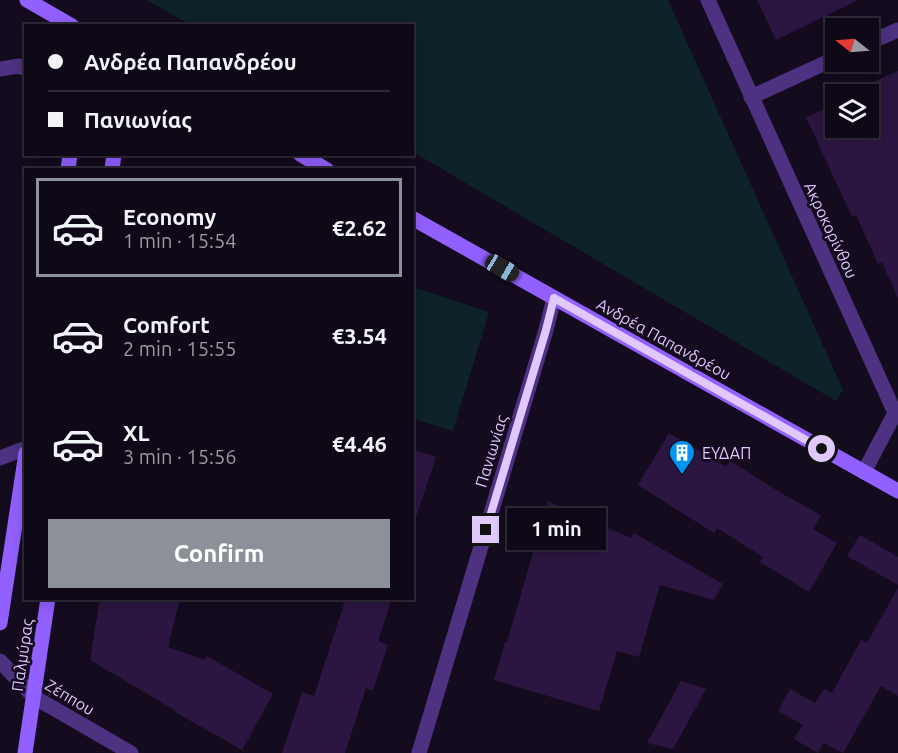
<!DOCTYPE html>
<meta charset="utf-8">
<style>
:root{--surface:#0f0817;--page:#181120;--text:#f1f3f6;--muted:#9b9aa1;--line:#2f2936;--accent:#8c9099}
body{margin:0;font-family:Ubuntu,sans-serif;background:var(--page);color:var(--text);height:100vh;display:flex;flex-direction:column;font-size:22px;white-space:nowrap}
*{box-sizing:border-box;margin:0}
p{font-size:20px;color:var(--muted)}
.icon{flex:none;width:33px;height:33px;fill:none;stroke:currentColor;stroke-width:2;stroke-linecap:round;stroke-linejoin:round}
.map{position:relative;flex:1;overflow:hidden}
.drawer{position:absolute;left:24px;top:168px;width:390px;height:432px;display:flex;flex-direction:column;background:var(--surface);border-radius:0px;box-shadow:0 3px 15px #0003,0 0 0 2px var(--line)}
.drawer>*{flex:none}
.guide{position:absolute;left:24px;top:24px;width:390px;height:132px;border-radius:0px;box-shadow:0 3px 15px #0003,0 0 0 2px var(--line);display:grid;align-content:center;height:132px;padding:0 24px;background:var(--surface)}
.needle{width:39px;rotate:287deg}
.fabs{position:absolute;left:825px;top:18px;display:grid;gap:12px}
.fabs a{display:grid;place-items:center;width:54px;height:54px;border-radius:0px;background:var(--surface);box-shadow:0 3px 15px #0003,0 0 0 2px var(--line);font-size:30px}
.end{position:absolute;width:27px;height:27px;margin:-14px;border:8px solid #dfc9ff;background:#111;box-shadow:0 0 0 3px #111}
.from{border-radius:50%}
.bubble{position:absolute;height:42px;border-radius:0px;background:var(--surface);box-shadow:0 3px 15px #0003,0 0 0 2px var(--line);font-size:20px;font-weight:700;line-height:42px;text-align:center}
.car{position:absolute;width:18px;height:36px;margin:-18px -9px;border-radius:8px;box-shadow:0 0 4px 2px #0007;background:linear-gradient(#222 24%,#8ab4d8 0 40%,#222 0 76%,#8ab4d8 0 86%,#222 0)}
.guide b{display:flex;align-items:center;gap:21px;height:57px;font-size:22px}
.guide b+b{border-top:2px solid var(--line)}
.guide i{width:15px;height:15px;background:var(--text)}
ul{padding:10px 0 0;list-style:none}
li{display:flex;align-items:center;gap:18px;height:99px;margin:0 12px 9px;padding:0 12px;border:3px solid transparent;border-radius:0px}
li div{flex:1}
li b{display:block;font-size:22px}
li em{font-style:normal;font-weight:700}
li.current{border-color:var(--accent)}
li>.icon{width:54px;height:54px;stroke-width:1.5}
.action{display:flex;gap:12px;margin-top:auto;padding:12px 24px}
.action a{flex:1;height:69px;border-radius:0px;background:var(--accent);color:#fff;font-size:24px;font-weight:700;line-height:69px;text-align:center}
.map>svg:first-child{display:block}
</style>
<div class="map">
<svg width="898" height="753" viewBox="0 0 898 753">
<rect width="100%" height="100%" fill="#140b1f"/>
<g fill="#0d2229">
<polygon points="146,0 668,0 843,390 836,401 413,152 412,26 191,25"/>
<polygon points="413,287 489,312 453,431 413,419"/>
</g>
<g fill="#2b1641">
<polygon points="757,0 858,0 776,40"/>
<polygon points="898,71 898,298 882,262 878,264 856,215 852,217 806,117 836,104 836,128 868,128 868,94 855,94 868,89 868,84"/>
<polygon points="669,433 726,467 730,461 781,493 821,515 813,529 837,543 809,592 760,562 763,557 717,528 714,533 638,485"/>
<polygon points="412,449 436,457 417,515 412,514"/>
<polygon points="548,501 631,538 634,533 723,584 714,600 660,585 639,657 617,651 599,711 494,680 505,642 507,642"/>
<polygon points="860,535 898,557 898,585 847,556"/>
<polygon points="898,588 898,696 881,686 843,753 823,743 818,753 794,739 803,725 778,711 790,689 815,703 824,689 832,693 861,640 867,643"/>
<polygon points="100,598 180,598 168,647 205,660 207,656 273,694 242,750 175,712 176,711 90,660"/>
<polygon points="346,598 392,598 378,641 388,645 373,691 366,688 345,753 282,753 302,692 314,696"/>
<polygon points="681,681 706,689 673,749 647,743"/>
</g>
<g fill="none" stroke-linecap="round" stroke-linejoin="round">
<g stroke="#4c3281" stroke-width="15">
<polyline points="708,0 895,413 864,472"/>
<polyline points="868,43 898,30"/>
<polyline points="0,69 19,66 26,69"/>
<polyline points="751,97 836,58"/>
<polyline points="0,458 26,448"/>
<polyline points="0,661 34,697 131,753"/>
<polyline points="419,753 546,330 554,298"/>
</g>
<g stroke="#9260ff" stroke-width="15">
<polyline points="27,0 72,26"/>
<polyline points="300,154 327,170"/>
<polyline points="68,170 70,154"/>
<polyline points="112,170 114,154"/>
<polyline points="412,218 898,491"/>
<polyline points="0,623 26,453"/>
<polyline points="25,753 48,598"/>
</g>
</g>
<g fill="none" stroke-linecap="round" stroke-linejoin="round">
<polyline stroke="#dfc9ff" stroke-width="8" points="486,530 546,330 554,298 822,449"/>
</g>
<defs>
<symbol id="building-pin" viewBox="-11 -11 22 30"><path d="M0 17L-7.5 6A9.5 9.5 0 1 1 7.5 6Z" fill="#0094f4" stroke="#140b1f"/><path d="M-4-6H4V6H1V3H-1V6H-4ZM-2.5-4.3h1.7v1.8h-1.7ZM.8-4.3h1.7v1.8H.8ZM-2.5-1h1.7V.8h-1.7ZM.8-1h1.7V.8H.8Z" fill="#fff"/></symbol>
</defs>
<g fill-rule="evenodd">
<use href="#building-pin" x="667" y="438" width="30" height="40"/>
</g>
<g text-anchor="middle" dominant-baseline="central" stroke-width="5" stroke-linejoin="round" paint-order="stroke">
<g font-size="16" fill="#dfc9ff" stroke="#140b1f">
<text transform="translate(831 230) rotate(65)">Ακροκορίνθου</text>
<text transform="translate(664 339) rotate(29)">Ανδρέα Παπανδρέου</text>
<text transform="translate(491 451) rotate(-73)">Πανιωνίας</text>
<text transform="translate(22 655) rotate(-82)">Παλμύρας</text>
<text transform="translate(70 697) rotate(31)">Ζέππου</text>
</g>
<g font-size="16" fill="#dfc9ff" stroke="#140b1f" text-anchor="start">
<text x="702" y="453">ΕΥΔΑΠ</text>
</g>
</g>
</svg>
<div class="fabs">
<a><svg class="needle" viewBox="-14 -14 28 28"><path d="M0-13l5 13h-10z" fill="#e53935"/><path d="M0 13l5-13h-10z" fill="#9b9aa1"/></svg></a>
<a><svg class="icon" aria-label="layers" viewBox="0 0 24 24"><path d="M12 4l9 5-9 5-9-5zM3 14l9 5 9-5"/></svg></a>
</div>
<i class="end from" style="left:822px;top:449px"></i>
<i class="end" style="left:486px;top:530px"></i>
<div class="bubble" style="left:507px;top:508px;width:99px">1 min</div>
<i class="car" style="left:502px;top:268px;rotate:120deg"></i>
<div class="guide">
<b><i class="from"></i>Ανδρέα Παπανδρέου</b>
<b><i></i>Πανιωνίας</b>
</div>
<section class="drawer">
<ul>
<li class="current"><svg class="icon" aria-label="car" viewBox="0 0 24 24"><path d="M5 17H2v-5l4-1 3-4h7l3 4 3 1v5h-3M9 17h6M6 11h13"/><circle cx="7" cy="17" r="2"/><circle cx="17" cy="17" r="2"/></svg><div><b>Economy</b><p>1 min · 15:54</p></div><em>€2.62</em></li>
<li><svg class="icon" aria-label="car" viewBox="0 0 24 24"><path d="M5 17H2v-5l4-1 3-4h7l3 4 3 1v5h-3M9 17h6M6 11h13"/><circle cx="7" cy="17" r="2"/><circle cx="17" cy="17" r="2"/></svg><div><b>Comfort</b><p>2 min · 15:55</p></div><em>€3.54</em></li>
<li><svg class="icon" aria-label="car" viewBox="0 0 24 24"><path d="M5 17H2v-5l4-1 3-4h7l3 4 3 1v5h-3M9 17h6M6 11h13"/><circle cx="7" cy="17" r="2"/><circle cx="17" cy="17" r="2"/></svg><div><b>XL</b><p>3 min · 15:56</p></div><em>€4.46</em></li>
</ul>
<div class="action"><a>Confirm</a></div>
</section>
</div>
